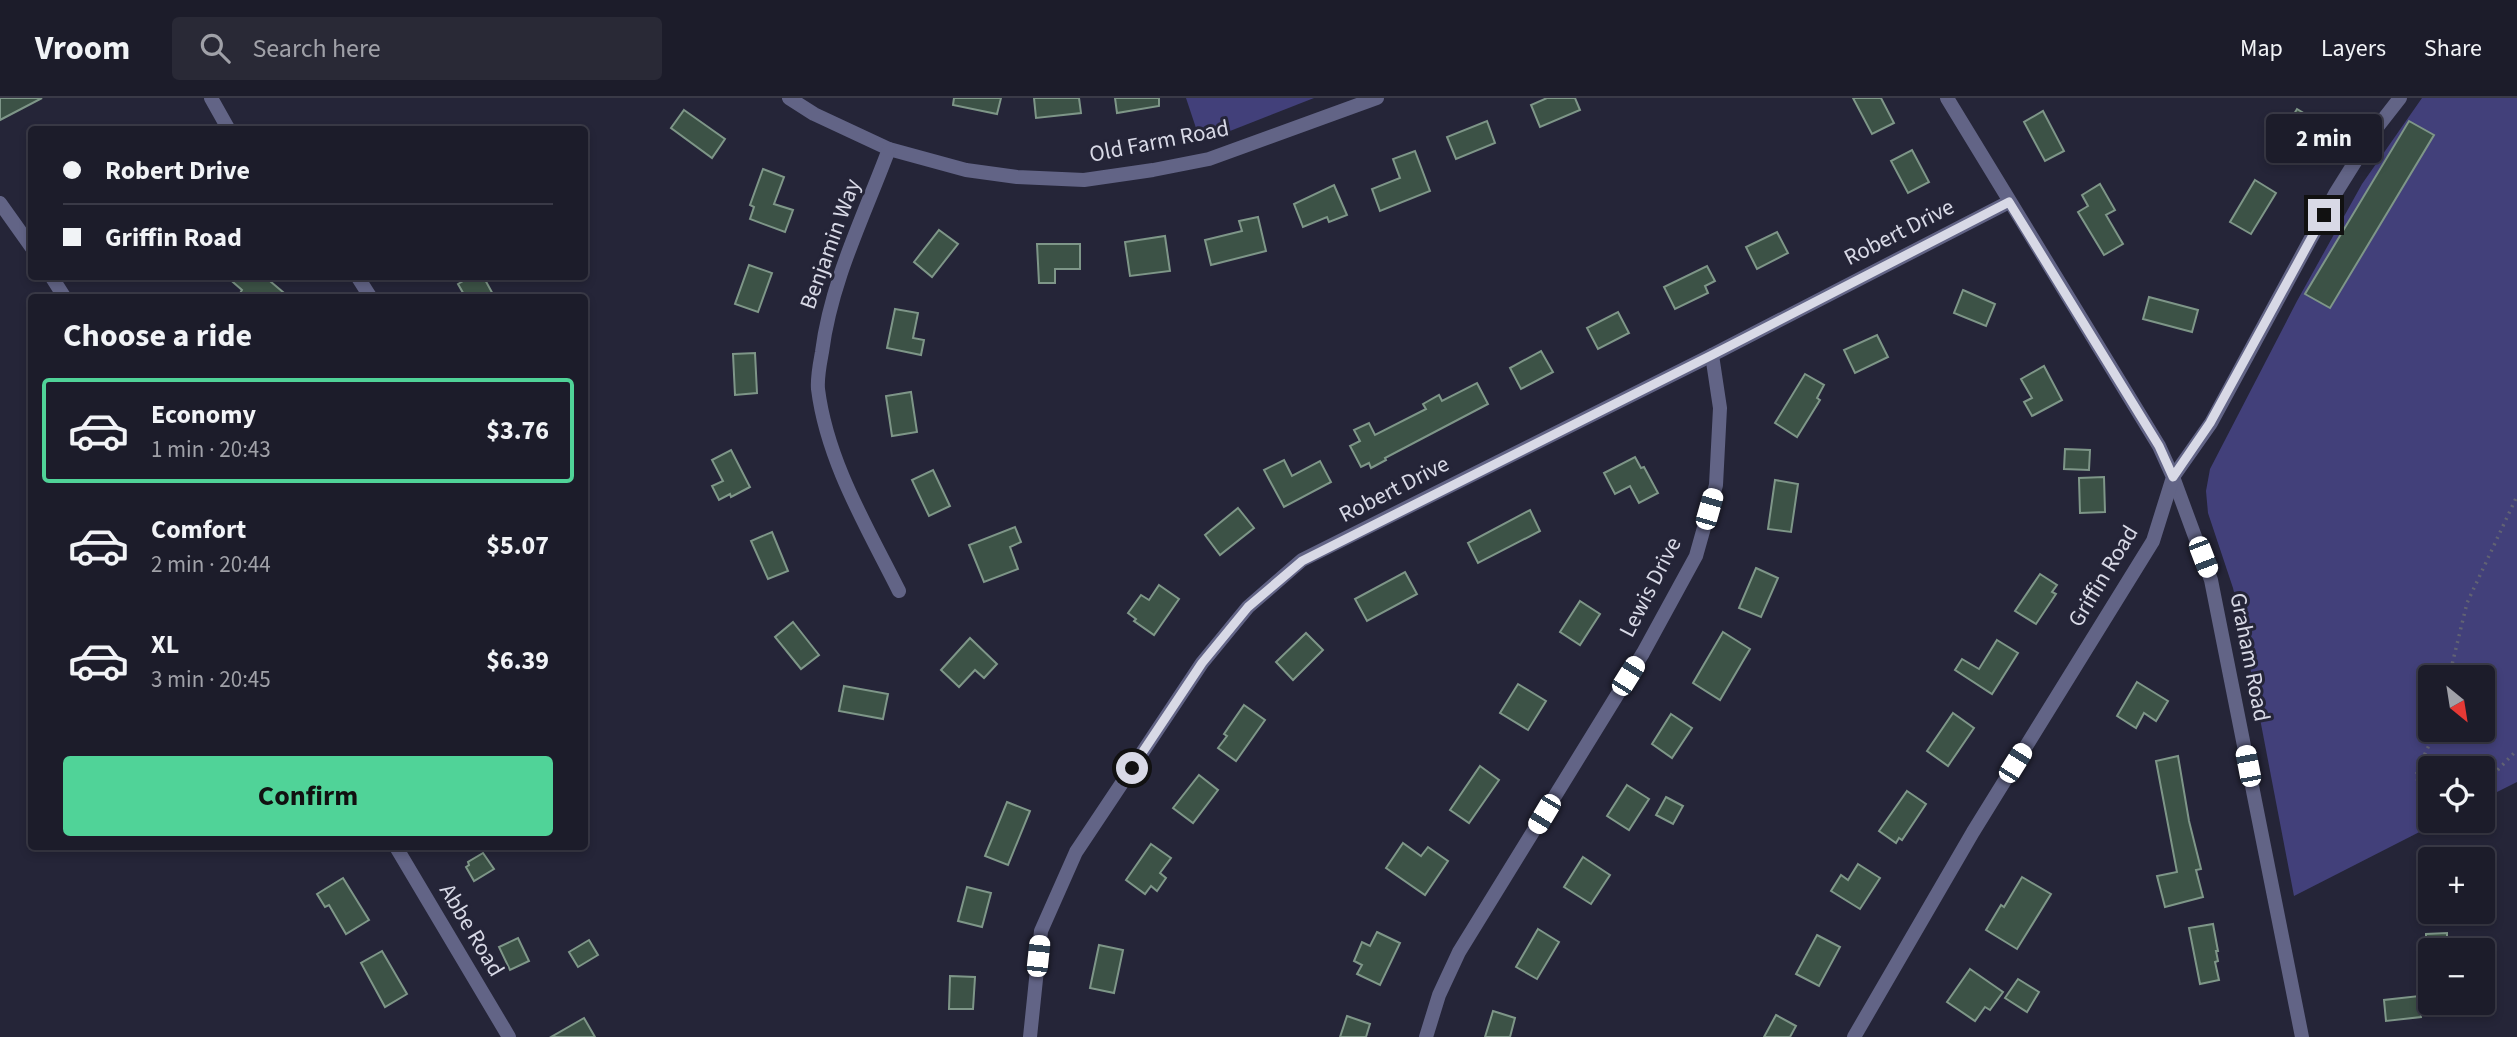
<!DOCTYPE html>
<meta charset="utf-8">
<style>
:root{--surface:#1c1c2a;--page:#292936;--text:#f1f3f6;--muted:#a0a1a8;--line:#3a3a47;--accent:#50d398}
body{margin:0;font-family:"Source Sans 3",sans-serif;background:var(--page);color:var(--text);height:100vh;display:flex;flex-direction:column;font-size:26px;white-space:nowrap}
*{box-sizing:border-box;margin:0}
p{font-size:23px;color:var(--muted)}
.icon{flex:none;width:38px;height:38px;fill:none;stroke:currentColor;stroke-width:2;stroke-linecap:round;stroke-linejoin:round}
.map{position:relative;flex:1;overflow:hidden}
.panel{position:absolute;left:28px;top:196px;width:560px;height:556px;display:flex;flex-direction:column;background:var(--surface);border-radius:7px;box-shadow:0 4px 10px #0003,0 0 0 2px var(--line)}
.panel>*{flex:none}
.top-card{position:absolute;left:28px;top:28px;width:560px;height:154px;border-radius:7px;box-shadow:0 4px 10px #0003,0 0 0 2px var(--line);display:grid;align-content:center;height:154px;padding:0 35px;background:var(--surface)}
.needle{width:46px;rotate:150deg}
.fabs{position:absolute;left:2418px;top:567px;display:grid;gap:14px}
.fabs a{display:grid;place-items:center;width:77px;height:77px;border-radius:7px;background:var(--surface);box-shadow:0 4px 10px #0003,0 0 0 2px var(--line);font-size:35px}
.end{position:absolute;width:32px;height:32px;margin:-16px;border:9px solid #d8d9e6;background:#111;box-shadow:0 0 0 4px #111}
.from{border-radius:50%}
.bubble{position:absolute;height:49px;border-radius:7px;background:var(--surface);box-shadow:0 4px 10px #0003,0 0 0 2px var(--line);font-size:23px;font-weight:700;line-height:49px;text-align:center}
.car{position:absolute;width:21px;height:42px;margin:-21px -10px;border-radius:9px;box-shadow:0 0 5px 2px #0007;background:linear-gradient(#fff 24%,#345 0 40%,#fff 0 76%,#345 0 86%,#fff 0)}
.top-card b{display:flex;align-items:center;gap:24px;height:66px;font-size:26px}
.top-card b+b{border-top:2px solid var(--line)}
.top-card i{width:18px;height:18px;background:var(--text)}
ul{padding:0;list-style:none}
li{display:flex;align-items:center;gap:21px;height:105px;margin:0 14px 10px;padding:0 21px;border:4px solid transparent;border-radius:7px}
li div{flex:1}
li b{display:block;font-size:26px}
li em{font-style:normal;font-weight:700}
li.current{border-color:var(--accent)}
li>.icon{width:63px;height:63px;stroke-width:1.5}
h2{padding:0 35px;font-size:32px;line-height:84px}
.button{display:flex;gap:14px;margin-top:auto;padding:14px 35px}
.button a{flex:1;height:80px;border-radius:7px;background:var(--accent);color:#111;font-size:28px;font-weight:700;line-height:80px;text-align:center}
header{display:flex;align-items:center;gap:42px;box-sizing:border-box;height:98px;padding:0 35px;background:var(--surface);border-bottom:2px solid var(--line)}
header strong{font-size:33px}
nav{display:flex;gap:38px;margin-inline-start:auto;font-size:24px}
.search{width:490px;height:63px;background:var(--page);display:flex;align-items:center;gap:18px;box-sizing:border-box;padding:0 24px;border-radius:7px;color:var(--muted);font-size:26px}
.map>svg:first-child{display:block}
</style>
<header>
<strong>Vroom</strong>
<div class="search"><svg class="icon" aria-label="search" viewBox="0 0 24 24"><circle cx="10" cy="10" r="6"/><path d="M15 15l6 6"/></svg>Search here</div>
<nav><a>Map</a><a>Layers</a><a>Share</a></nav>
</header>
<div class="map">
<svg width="2517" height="939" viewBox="0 0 2517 939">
<rect width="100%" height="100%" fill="#252538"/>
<g fill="#42407a" fill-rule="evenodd">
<polygon points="1186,0 1314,0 1230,33 1200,42"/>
<path d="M2422 0H2517V684L2483 701V670H2431V723H2441L2294 798 2243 532 2233 490 2208 415 2206 393 2210 371 2297 203 2362 86ZM2431 579H2483V632H2431Z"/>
</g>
<g fill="#3c5246" stroke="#7e9688" stroke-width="2">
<polygon points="0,0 42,0 0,22"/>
<polygon points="954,0 1001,0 997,16 953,7"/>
<polygon points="1034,0 1079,0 1081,15 1036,20"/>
<polygon points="1115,0 1159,0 1159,8 1117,15"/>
<polygon points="1547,0 1575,0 1580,12 1540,29 1531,7"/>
<polygon points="1853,0 1881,0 1894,25 1872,36"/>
<polygon points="2297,11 2317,23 2300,52 2297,50 2291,59 2274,49"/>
<polygon points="684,12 725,41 712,60 671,30"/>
<polygon points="2043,13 2064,53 2045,63 2024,24"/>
<polygon points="1487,23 1495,45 1456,61 1447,39"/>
<polygon points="2409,23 2434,37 2330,210 2305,196"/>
<polygon points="1912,52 1929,84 1908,95 1891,63"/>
<polygon points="1415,53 1430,93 1380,113 1372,91 1400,80 1393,61"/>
<polygon points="763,71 784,79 774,106 793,112 785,134 750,121 754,109 750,107"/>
<polygon points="2255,82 2276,95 2251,136 2230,124"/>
<polygon points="2100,86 2115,112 2106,117 2123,146 2104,157 2078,114 2088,108 2082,97"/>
<polygon points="1334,87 1347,117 1329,124 1327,119 1303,129 1294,106"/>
<polygon points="1258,119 1266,153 1211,167 1205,142 1242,133 1239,123"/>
<polygon points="939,132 958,146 932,179 914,164"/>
<polygon points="1777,134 1788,155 1757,171 1746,149"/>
<polygon points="1165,138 1170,173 1130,178 1125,144"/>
<polygon points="1037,146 1080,146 1080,171 1055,171 1055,185 1039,185"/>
<polygon points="749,167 772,175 758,214 735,206"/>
<polygon points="1707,168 1715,183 1705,188 1708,195 1675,211 1664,189"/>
<polygon points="226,178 264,178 290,200 237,200 242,192"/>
<polygon points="472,178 483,178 495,200 466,200 458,186"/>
<polygon points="1963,192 1995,206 1986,228 1954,215"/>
<polygon points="2149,199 2198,212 2192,234 2143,221"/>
<polygon points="895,211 918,215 913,240 924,242 921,257 887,250"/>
<polygon points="1618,214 1629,235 1598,251 1587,230"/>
<polygon points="1877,237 1888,259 1855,275 1844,252"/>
<polygon points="1541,253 1553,274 1521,291 1510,270"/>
<polygon points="755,255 757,295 735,297 733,256"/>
<polygon points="2044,268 2062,302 2032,318 2024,304 2032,300 2021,281"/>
<polygon points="1805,276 1824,287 1817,300 1820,302 1797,339 1775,325"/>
<polygon points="1477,285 1488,306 1385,360 1386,362 1371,370 1369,365 1361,369 1350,348 1360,343 1354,332 1369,325 1375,337 1426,311 1423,306 1439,297 1442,303"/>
<polygon points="911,294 917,334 892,338 886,298"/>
<polygon points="2065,351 2090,352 2089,372 2064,371"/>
<polygon points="731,352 750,389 731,399 730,396 719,402 712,388 723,383 712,362"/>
<polygon points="1635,359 1641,370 1644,369 1658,395 1639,405 1630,388 1615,396 1604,375"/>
<polygon points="1284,362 1292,378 1320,363 1331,384 1284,409 1264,372"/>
<polygon points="933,372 950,408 929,418 912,382"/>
<polygon points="2104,379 2105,414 2080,415 2079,380"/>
<polygon points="1775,382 1798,386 1791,434 1768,431"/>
<polygon points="1238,410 1254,430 1220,457 1205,437"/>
<polygon points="1530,412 1540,433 1478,465 1468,445"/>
<polygon points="1015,429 1021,444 1010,449 1018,471 984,484 969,447"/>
<polygon points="772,434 788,473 768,481 751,443"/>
<polygon points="1756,470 1778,480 1761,519 1739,510"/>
<polygon points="1405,474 1417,496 1367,523 1355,501"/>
<polygon points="2040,476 2057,487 2052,494 2056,496 2036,526 2015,513"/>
<polygon points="1159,487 1179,501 1154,537 1134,523 1136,521 1128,515 1141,497 1149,502"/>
<polygon points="1580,503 1600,516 1580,547 1560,534"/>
<polygon points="793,524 819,557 801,571 775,539"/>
<polygon points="1723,534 1750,551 1720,602 1693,585"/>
<polygon points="1306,535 1323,552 1293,582 1276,564"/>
<polygon points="970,540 997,566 984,580 975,572 959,589 941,572"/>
<polygon points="1997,542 2018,555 1992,596 1955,572 1962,561 1979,571"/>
<polygon points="2137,584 2168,603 2156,623 2144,615 2136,630 2117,618"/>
<polygon points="1518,586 1546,603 1528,632 1500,615"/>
<polygon points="844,588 888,596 883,621 839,613"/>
<polygon points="1244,607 1265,622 1236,663 1218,650 1227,638 1224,636"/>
<polygon points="1953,615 1974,630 1948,668 1927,653"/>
<polygon points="1671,616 1692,630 1672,660 1652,646"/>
<polygon points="2178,658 2189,723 2201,771 2196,772 2203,799 2165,809 2157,778 2177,774 2156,663"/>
<polygon points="1480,668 1499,682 1469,725 1450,712"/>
<polygon points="1199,677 1218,692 1193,725 1173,710"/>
<polygon points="1627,687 1649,701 1629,732 1607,718"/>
<polygon points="1907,693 1926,706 1902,742 1899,740 1896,745 1879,733"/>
<polygon points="1666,699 1683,708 1673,726 1656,717"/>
<polygon points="1007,704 1030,713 1008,767 985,758"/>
<polygon points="1403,745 1421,758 1428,749 1448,763 1425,797 1386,770"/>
<polygon points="1151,746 1171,760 1160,775 1166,780 1157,793 1151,788 1145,796 1126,782"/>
<polygon points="483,755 494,771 474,783 466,769 469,767 468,764"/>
<polygon points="1583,759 1610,777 1591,806 1564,789"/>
<polygon points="1858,766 1880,780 1860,811 1831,793 1841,777 1848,782"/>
<polygon points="2022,779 2051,796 2017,851 1986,832 2001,807 2004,809"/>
<polygon points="343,780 369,822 346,836 329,807 325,809 317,796"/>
<polygon points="967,789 991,795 982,829 958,823"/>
<polygon points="2213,826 2218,853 2216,853 2218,863 2215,864 2219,882 2200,886 2189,830"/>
<polygon points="1538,831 1559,844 1537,881 1516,869"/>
<polygon points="1377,834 1400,845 1380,887 1357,876 1362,867 1354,863 1362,844 1370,848"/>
<polygon points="2447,835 2447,852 2426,852 2426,836"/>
<polygon points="1817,837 1840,849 1819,888 1796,876"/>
<polygon points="518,840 529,863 510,872 499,849"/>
<polygon points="589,842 598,857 578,869 569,854"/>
<polygon points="1099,847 1123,852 1114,895 1090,890"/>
<polygon points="382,853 407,896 385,909 361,865"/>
<polygon points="1970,871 2003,894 1990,912 1985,909 1975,923 1947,904"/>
<polygon points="950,878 975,879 973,911 949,911"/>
<polygon points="2018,881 2039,894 2027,914 2005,900"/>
<polygon points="2419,898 2421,919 2386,923 2384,902"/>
<polygon points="1493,913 1515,920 1510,939 1485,939"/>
<polygon points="1776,917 1796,928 1790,939 1764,939"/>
<polygon points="1347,918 1370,926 1366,939 1340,939"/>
<polygon points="584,920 595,939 551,939"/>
</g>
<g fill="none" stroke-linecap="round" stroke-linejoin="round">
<g stroke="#616273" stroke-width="3.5" stroke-dasharray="2 5" stroke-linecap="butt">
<polyline points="2449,579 2467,505 2517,398"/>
<polyline points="2483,687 2517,652"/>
<polyline points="2431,706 2418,691 2417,673 2436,632"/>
</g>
<g stroke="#626486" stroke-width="14">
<polyline points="211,0 229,32"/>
<polyline points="789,0 814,16 889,51 966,72 1017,79 1084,82 1153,72 1209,61 1377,0"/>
<path d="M889 51C864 118 831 183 822 254 820 265 817 279 818 291 827 363 867 429 899 493"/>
<polyline points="0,105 32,150"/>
<polyline points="51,178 65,200"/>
<polyline points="357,178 371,200"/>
<polyline points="396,749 509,939"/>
<polyline points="1030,939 1041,833 1076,754 1202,565 1248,509 1302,462 1712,257 2009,104"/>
<polyline points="1426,939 1439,897 1459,854 1643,555 1696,458 1716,387 1720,310 1712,257"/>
<polyline points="2302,939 2211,482 2173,379 2211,325 2335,96 2375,32 2400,0"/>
</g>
<polyline stroke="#626486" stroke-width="14" points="1854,939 1973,734 2153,443 2173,379 2159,348 1947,0"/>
</g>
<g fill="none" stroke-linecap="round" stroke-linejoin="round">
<polyline stroke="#d8d9e6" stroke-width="9" points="1132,670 1202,565 1248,509 1302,463 1712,257 2009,104 2159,348 2173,379 2210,325 2324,117"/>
</g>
<g text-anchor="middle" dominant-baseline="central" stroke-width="6" stroke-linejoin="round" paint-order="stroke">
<g font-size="23" fill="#d8d9e6" stroke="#252538">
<text transform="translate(1159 43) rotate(-11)">Old Farm Road</text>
<text transform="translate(1899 134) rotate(-27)">Robert Drive</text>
<text transform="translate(830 146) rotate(-70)">Benjamin Way</text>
<text transform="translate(1394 391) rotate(-27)">Robert Drive</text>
<text transform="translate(2103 478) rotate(-59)">Griffin Road</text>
<text transform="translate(1650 489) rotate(-63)">Lewis Drive</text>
<text transform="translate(2250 559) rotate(79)">Graham Road</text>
<text transform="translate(472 832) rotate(59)">Abbe Road</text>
</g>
</g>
</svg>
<div class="fabs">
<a><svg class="needle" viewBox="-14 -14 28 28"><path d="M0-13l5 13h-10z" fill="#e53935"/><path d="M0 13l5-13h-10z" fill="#a0a1a8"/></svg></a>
<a><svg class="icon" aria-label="locate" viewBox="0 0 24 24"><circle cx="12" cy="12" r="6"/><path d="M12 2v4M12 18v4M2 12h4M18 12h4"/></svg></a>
<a>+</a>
<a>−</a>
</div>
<i class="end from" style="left:1132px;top:670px"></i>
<i class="end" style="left:2324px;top:117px"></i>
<div class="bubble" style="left:2266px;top:16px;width:116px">2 min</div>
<i class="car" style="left:1709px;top:411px;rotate:16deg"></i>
<i class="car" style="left:2203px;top:459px;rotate:159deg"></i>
<i class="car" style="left:1628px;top:578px;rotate:32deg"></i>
<i class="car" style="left:2015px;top:665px;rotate:32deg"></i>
<i class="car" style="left:2248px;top:668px;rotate:349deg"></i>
<i class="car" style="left:1544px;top:716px;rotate:211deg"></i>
<i class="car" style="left:1038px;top:858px;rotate:6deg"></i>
<div class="top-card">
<b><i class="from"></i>Robert Drive</b>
<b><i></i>Griffin Road</b>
</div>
<section class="panel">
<h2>Choose a ride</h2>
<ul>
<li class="current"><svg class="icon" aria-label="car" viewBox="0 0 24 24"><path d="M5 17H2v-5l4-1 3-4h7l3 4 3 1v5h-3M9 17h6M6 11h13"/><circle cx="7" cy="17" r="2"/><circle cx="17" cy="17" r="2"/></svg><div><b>Economy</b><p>1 min · 20:43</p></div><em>$3.76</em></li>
<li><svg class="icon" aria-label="car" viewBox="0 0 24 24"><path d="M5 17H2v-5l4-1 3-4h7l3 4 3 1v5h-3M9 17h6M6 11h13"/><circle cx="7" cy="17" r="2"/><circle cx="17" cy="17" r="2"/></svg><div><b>Comfort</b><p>2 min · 20:44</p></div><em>$5.07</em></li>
<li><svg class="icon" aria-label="car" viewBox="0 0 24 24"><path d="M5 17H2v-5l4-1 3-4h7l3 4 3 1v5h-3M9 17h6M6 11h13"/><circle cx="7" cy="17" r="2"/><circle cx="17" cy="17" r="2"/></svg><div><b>XL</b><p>3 min · 20:45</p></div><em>$6.39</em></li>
</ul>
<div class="button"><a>Confirm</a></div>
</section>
</div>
